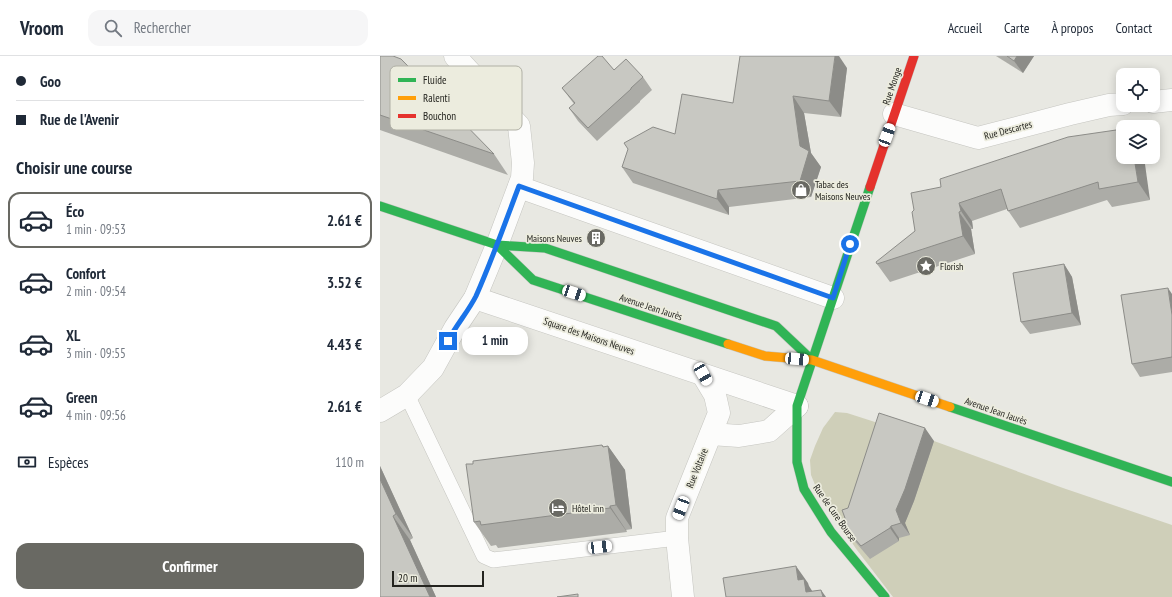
<!DOCTYPE html>
<html lang="fr">
<meta charset="utf-8">
<style>
:root{--surface:#fff;--page:#f6f6f7;--text:#1f2937;--muted:#747a83;--line:#e0e1e3;--accent:#696963}
body{margin:0;font-family:"PT Sans Narrow",sans-serif;background:var(--page);color:var(--text);height:100vh;display:flex;flex-direction:column;font-size:15px;white-space:nowrap}
*{box-sizing:border-box;margin:0}
p{font-size:13px;color:var(--muted)}
.icon{flex:none;width:22px;height:22px;fill:none;stroke:currentColor;stroke-width:2;stroke-linecap:round;stroke-linejoin:round}
.map{position:relative;flex:1;overflow:hidden}
.panel{display:flex;flex-direction:column;background:var(--surface);width:380px}
.panel>*{flex:none}
.guide{display:grid;align-content:center;height:88px;padding:0 16px;background:var(--surface)}
.buttons{position:absolute;left:736px;top:12px;display:grid;gap:8px}
.buttons a{display:grid;place-items:center;width:44px;height:44px;border-radius:8px;background:var(--surface);box-shadow:0 2px 10px #0003;font-size:20px}
.scale{position:absolute;left:12px;bottom:10px;width:92px;box-sizing:border-box;padding-left:4px;border:2px solid #24241f;border-top:0;font-size:11px;line-height:14px;white-space:nowrap;color:#24241f;-webkit-text-stroke:3px #ececde;paint-order:stroke}
.end{position:absolute;width:18px;height:18px;margin:-9px;border:5px solid #1a73e8;background:#fff;box-shadow:0 0 0 2px #fff}
.from{border-radius:50%}
.bubble{position:absolute;height:28px;border-radius:12px;background:var(--surface);box-shadow:0 2px 10px #0003;font-size:13px;font-weight:800;line-height:28px;text-align:center}
.car{position:absolute;width:12px;height:24px;margin:-12px -6px;border-radius:5px;box-shadow:0 0 3px 1px #0007;background:linear-gradient(#fff 24%,#345 0 40%,#fff 0 76%,#345 0 86%,#fff 0)}
.guide b{display:flex;align-items:center;gap:14px;height:38px;font-size:15px}
.guide b+b{border-top:1px solid var(--line)}
.guide i{width:10px;height:10px;background:var(--text)}
ul{padding:0;list-style:none}
li{display:flex;align-items:center;gap:12px;height:56px;margin:0 8px 6px;padding:0 8px;border:2px solid transparent;border-radius:12px}
li div{flex:1}
li b{display:block;font-size:15px}
li em{font-style:normal;font-weight:800}
li.current{border-color:var(--accent)}
li>.icon{width:36px;height:36px;stroke-width:1.5}
h2{padding:0 16px;font-size:18px;line-height:48px}
.pay{display:flex;align-items:center;gap:10px;height:44px;padding:0 16px;font-size:15px}
.pay p{margin-inline-start:auto}
.action{display:flex;gap:8px;margin-top:auto;padding:8px 16px}
.action a{flex:1;height:46px;border-radius:12px;background:var(--accent);color:#fff;font-size:16px;font-weight:800;line-height:46px;text-align:center}
header{display:flex;align-items:center;gap:24px;box-sizing:border-box;height:56px;padding:0 20px;background:var(--surface);border-bottom:1px solid var(--line)}
header strong{font-size:19px}
nav{display:flex;gap:22px;margin-inline-start:auto;font-size:14px}
.search{width:280px;height:36px;background:var(--page);display:flex;align-items:center;gap:10px;box-sizing:border-box;padding:0 14px;border-radius:12px;color:var(--muted);font-size:15px}
main{display:flex;flex:1;min-height:0}
.map>svg:first-child{display:block}
</style>
<header>
<strong>Vroom</strong>
<div class="search"><svg class="icon" aria-label="search" viewBox="0 0 24 24"><circle cx="10" cy="10" r="6"/><path d="M15 15l6 6"/></svg>Rechercher</div>
<nav><a>Accueil</a><a>Carte</a><a>À propos</a><a>Contact</a></nav>
</header>
<main>
<section class="panel">
<div class="guide">
<b><i class="from"></i>Goo</b>
<b><i></i>Rue de l'Avenir</b>
</div>
<h2>Choisir une course</h2>
<ul>
<li class="current"><svg class="icon" aria-label="car" viewBox="0 0 24 24"><path d="M5 17H2v-5l4-1 3-4h7l3 4 3 1v5h-3M9 17h6M6 11h13"/><circle cx="7" cy="17" r="2"/><circle cx="17" cy="17" r="2"/></svg><div><b>Éco</b><p>1 min · 09:53</p></div><em>2.61 €</em></li>
<li><svg class="icon" aria-label="car" viewBox="0 0 24 24"><path d="M5 17H2v-5l4-1 3-4h7l3 4 3 1v5h-3M9 17h6M6 11h13"/><circle cx="7" cy="17" r="2"/><circle cx="17" cy="17" r="2"/></svg><div><b>Confort</b><p>2 min · 09:54</p></div><em>3.52 €</em></li>
<li><svg class="icon" aria-label="car" viewBox="0 0 24 24"><path d="M5 17H2v-5l4-1 3-4h7l3 4 3 1v5h-3M9 17h6M6 11h13"/><circle cx="7" cy="17" r="2"/><circle cx="17" cy="17" r="2"/></svg><div><b>XL</b><p>3 min · 09:55</p></div><em>4.43 €</em></li>
<li><svg class="icon" aria-label="car" viewBox="0 0 24 24"><path d="M5 17H2v-5l4-1 3-4h7l3 4 3 1v5h-3M9 17h6M6 11h13"/><circle cx="7" cy="17" r="2"/><circle cx="17" cy="17" r="2"/></svg><div><b>Green</b><p>4 min · 09:56</p></div><em>2.61 €</em></li>
</ul>
<div class="pay"><svg class="icon" aria-label="cash" viewBox="0 0 24 24"><path d="M3 7h18v10H3z"/><circle cx="12" cy="12" r="2"/></svg>Espèces<p>110 m</p></div>
<div class="action"><a>Confirmer</a></div>
</section>
<div class="map">
<svg width="792" height="541" viewBox="0 0 792 541">
<rect width="100%" height="100%" fill="#e8e8e2"/>
<polygon fill="#cfcfb9" points="455,356 467,357 554,385 683,432 792,469 792,541 513,541 477,494 440,441 431,419 430,404 435,390 443,372"/>
<g fill="none" stroke-linecap="round" stroke-linejoin="round">
<defs>
<polyline id="lane" points="27,339 104,500 113,504 297,482"/>
<g id="street">
<polyline points="773,46 792,44"/>
<polyline points="514,58 598,82 690,58 729,49 743,48"/>
<polyline points="139,131 453,242"/>
<polyline points="95,242 417,350"/>
<polyline points="0,355 27,339 53,312 75,272 95,242 117,189 142,122 143,107 139,70 75,0"/>
<polyline points="331,378 359,380 389,375 417,350"/>
<polyline points="303,541 297,482 297,462 339,357 335,339 323,319"/>
</g>
<g id="fast">
<polyline points="490,131 417,350 417,406 424,433 451,476 505,541"/>
<polyline points="0,150 117,189 165,192 396,270 432,304"/>
<polyline points="117,189 153,224 348,288"/>
<polyline points="570,351 792,426"/>
</g>
<polyline id="slow" points="348,288 385,300 432,304 570,351"/>
<polyline id="jam" points="490,131 534,0"/>
</defs>
<use href="#lane" stroke="#c5c5c0" stroke-width="16"/>
<use href="#street" stroke="#c5c5c0" stroke-width="23"/>
<use href="#fast" stroke="#c5c5c0" stroke-width="10"/>
<use href="#slow" stroke="#c5c5c0" stroke-width="10"/>
<use href="#jam" stroke="#c5c5c0" stroke-width="10"/>
<use href="#lane" stroke="#fcfcfb" stroke-width="15"/>
<use href="#street" stroke="#fcfcfb" stroke-width="22"/>
<use href="#fast" stroke="#30b455" stroke-width="9"/>
<use href="#slow" stroke="#ff9f0a" stroke-width="9"/>
<use href="#jam" stroke="#e5322d" stroke-width="9"/>
</g>
<g fill="#acaca7">
<polygon points="0,0 114,98 128,119 0,74"/>
<polygon points="616,0 654,0 643,17"/>
<polygon points="467,12 461,61 424,57 431,97 441,111 431,141 349,151 349,159 253,127 242,111 295,78 353,47"/>
<polygon points="263,21 272,34 260,45 260,46 217,85 198,65 189,52 194,48 182,32"/>
<polygon points="743,73 770,144 732,151 727,144 640,172 627,153 592,165 593,173 591,173 595,198 510,226 497,208 535,175 561,131"/>
<polygon points="684,208 692,221 701,269 650,278 641,266"/>
<polygon points="792,238 792,316 760,321 752,308"/>
<polygon points="554,385 534,445 525,467 530,479 519,482 519,485 490,503 472,482 463,469 468,452"/>
<polygon points="222,389 224,391 228,390 245,414 252,473 246,474 247,476 118,492 116,489 111,490 94,466"/>
<polygon points="0,410 33,482 30,484 56,541 0,541"/>
</g>
<g fill="#8c8c88">
<polygon points="455,0 459,0 467,12 461,61 449,45"/>
<polygon points="637,0 654,0 643,17 634,5"/>
<polygon points="413,40 424,57 431,97 441,111 431,141 420,125 420,90"/>
<polygon points="754,101 764,101 770,144 758,126"/>
<polygon points="338,134 349,151 349,159 337,143"/>
<polygon points="579,147 592,165 593,173 581,155"/>
<polygon points="579,156 591,173 595,198 583,180"/>
<polygon points="684,208 692,221 701,269 692,257"/>
<polygon points="788,232 792,238 792,259"/>
<polygon points="545,372 554,385 534,445 525,467 530,479 521,467 516,454"/>
<polygon points="222,389 229,399 228,390 245,414 252,473 236,449"/>
<polygon points="0,410 33,482 16,458 0,423"/>
<polygon points="230,450 246,474 247,476 230,452"/>
<polygon points="13,460 30,484 56,541 50,541"/>
<polygon points="511,470 519,482 519,485 510,472"/>
<polygon points="416,510 428,527 429,530 436,541 429,541 418,524"/>
<polygon points="441,534 446,541 443,541"/>
</g>
<g fill="#c8c8c2" stroke="#8c8c88">
<polygon points="0,0 13,0 21,3 114,98 0,59"/>
<polygon points="218,0 222,0 234,14 246,3 263,21 251,32 251,33 208,72 189,52 195,47 182,32"/>
<polygon points="360,0 455,0 449,45 413,40 420,90 429,95 420,125 338,134 337,143 242,111 248,93 244,87 273,71 295,78 302,38 353,47"/>
<polygon points="627,0 637,0 634,5"/>
<polygon points="743,73 743,101 754,101 758,126 719,133 718,126 628,155 621,133 579,147 581,155 579,156 583,180 497,208 496,206 535,175 532,156 534,154 531,137 561,131 560,123 688,81"/>
<polygon points="684,208 692,257 641,266 633,217"/>
<polygon points="788,232 792,259 792,301 752,308 741,239"/>
<polygon points="499,357 545,372 525,433 516,454 521,467 511,470 510,472 481,490 463,469 465,462 462,454 468,452"/>
<polygon points="222,389 223,391 228,390 236,449 230,450 230,452 101,469 100,465 94,466 86,408 93,408 93,405"/>
<polygon points="0,423 16,458 13,460 50,541 0,541"/>
<polygon points="416,510 418,524 424,523 426,536 441,534 443,541 346,541 343,522"/>
<polygon points="198,538 198,541 177,541"/>
</g>
<g fill="none" stroke-linecap="round" stroke-linejoin="round">
<path stroke="#1a73e8" stroke-width="5" d="M68 285C76 269 88 256 96 240 112 204 125 167 139 130L453 242 470 188"/>
</g>
<defs>
<symbol id="shop-disc" viewBox="-11 -11 22 22"><circle r="9.5" fill="#696963" stroke="#ececde"/><path d="M-5-2.5h2.3a2.7 3.5 0 0 1 5.4 0H5L5.5 6h-11ZM-1.5-2.5h3a1.5 2.3 0 0 0-3 0Z" fill="#fff"/></symbol>
<symbol id="building-disc" viewBox="-11 -11 22 22"><circle r="9.5" fill="#696963" stroke="#ececde"/><path d="M-4-6H4V6H1V3H-1V6H-4ZM-2.5-4.3h1.7v1.8h-1.7ZM.8-4.3h1.7v1.8H.8ZM-2.5-1h1.7V.8h-1.7ZM.8-1h1.7V.8H.8Z" fill="#fff"/></symbol>
<symbol id="sight-disc" viewBox="-11 -11 22 22"><circle r="9.5" fill="#696963" stroke="#ececde"/><path d="M0-6L1.8-2.2L6-1.7L2.9 1.2L3.7 5.4L0 3.3L-3.7 5.4L-2.9 1.2L-6-1.7L-1.8-2.2Z" fill="#fff"/></symbol>
<symbol id="hotel-disc" viewBox="-11 -11 22 22"><circle r="9.5" fill="#696963" stroke="#ececde"/><path d="M-6-4.5h1.5V1H6V5H4.5V3h-9V5H-6ZM-4 0a1.8 1.8 0 1 1 3.6 0ZM.5 0V-2.5h3Q6-2.5 6 0Z" fill="#fff"/></symbol>
</defs>
<g fill-rule="evenodd">
<use href="#shop-disc" x="410" y="123" width="22" height="22"/>
<use href="#building-disc" x="205" y="171" width="22" height="22"/>
<use href="#sight-disc" x="535" y="199" width="22" height="22"/>
<use href="#hotel-disc" x="167" y="441" width="22" height="22"/>
</g>
<g text-anchor="middle" dominant-baseline="central" stroke-width="3.5" stroke-linejoin="round" paint-order="stroke">
<g font-size="10" fill="#24241f" stroke="#ececde">
<text transform="translate(512 30) rotate(-71)">Rue Monge</text>
<text transform="translate(628 74) rotate(-15)">Rue Descartes</text>
<text transform="translate(271 251) rotate(18)">Avenue Jean Jaurès</text>
<text transform="translate(209 280) rotate(19)">Square des Maisons Neuves</text>
<text transform="translate(616 355) rotate(19)">Avenue Jean Jaurès</text>
<text transform="translate(317 412) rotate(-68)">Rue Voltaire</text>
<text transform="translate(455 457) rotate(55)">Rue de Cure Bourse</text>
</g>
<g font-size="10" fill="#24241f" stroke="#ececde" text-anchor="start">
<text x="435" y="128">Tabac des<tspan x="435" dy="12">Maisons Neuves</tspan></text>
<text x="202" y="182" text-anchor="end">Maisons Neuves</text>
<text x="560" y="210">Florish</text>
<text x="192" y="452">Hôtel inn</text>
</g>
</g>
<rect x="10" y="10" width="132" height="64" rx="6" fill="#ececde" stroke="#b0b0a5" stroke-width="1"/>
<rect x="18" y="22" width="18" height="4" fill="#30b455"/>
<rect x="18" y="40" width="18" height="4" fill="#ff9f0a"/>
<rect x="18" y="58" width="18" height="4" fill="#e5322d"/>
<g font-size="11" fill="#24241f">
<text x="43" y="28">Fluide</text>
<text x="43" y="46">Ralenti</text>
<text x="43" y="64">Bouchon</text>
</g>
</svg>
<div class="buttons">
<a><svg class="icon" aria-label="locate" viewBox="0 0 24 24"><circle cx="12" cy="12" r="6"/><path d="M12 2v4M12 18v4M2 12h4M18 12h4"/></svg></a>
<a><svg class="icon" aria-label="layers" viewBox="0 0 24 24"><path d="M12 4l9 5-9 5-9-5zM3 14l9 5 9-5"/></svg></a>
</div>
<div class="scale">20 m</div>
<i class="end from" style="left:470px;top:188px"></i>
<i class="end" style="left:68px;top:285px"></i>
<div class="bubble" style="left:82px;top:271px;width:66px">1 min</div>
<i class="car" style="left:507px;top:79px;rotate:20deg"></i>
<i class="car" style="left:194px;top:237px;rotate:108deg"></i>
<i class="car" style="left:417px;top:303px;rotate:95deg"></i>
<i class="car" style="left:323px;top:318px;rotate:150deg"></i>
<i class="car" style="left:547px;top:343px;rotate:109deg"></i>
<i class="car" style="left:301px;top:452px;rotate:201deg"></i>
<i class="car" style="left:220px;top:491px;rotate:83deg"></i>
</div>
</main>
